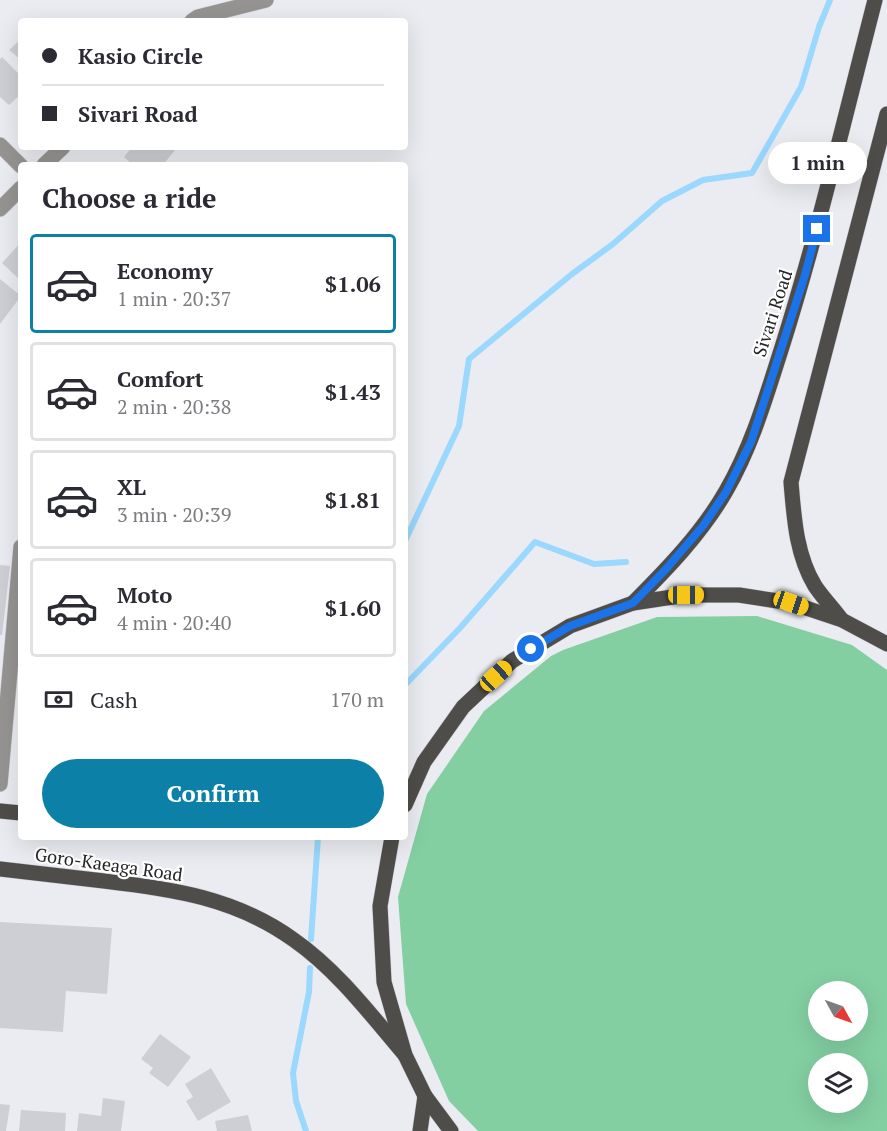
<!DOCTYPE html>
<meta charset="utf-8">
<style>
:root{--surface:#fff;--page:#f7f7f7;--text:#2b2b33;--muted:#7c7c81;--line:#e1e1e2;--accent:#0d80a7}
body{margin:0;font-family:"PT Serif",serif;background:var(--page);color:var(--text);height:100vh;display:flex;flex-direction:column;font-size:22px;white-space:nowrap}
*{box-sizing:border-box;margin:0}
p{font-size:20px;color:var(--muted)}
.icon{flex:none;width:33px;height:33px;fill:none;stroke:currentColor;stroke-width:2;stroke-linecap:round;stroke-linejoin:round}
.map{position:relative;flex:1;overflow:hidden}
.side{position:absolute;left:18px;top:162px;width:390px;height:678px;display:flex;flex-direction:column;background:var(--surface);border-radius:6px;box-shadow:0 6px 24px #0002}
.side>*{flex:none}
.banner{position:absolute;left:18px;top:18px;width:390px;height:132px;border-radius:6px;box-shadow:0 6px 24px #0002;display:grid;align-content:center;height:132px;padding:0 24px;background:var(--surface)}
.needle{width:39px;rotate:130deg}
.buttons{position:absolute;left:808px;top:981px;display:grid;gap:12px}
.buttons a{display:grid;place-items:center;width:60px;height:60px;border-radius:50%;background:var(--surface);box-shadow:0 6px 24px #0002;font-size:30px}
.end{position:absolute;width:27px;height:27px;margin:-14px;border:8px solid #1a73e8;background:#fff;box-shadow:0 0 0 3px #fff}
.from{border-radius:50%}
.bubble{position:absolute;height:42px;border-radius:21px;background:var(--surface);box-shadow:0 6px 24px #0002;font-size:20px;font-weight:800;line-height:42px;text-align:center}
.car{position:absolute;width:18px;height:36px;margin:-18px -9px;border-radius:8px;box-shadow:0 0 4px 2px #0007;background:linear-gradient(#f5c518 24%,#345 0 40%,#f5c518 0 76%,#345 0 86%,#f5c518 0)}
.banner b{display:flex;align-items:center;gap:21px;height:57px;font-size:22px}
.banner b+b{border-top:2px solid var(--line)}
.banner i{width:15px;height:15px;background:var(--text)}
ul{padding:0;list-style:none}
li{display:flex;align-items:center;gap:18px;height:99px;margin:0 12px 9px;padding:0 12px;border:3px solid var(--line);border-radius:6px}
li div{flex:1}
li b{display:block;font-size:22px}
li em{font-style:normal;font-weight:800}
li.on{border-color:var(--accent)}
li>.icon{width:54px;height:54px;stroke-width:1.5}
h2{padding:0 24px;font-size:27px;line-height:72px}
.pay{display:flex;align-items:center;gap:15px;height:66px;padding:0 24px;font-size:22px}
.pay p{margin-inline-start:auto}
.action{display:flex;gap:12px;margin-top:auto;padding:12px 24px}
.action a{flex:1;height:69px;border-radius:36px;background:var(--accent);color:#fff;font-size:24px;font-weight:800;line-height:69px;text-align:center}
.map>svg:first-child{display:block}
</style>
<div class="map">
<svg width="887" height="1131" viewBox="0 0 887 1131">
<rect width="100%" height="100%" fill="#ebecf1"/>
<path fill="#83cfa2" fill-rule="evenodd" d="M757 616 852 645 887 670V1131H478L449 1101 406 1004 398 897 427 794 484 711 551 656 563 650 657 617ZM819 992H858V1030H819ZM819 1064H858V1102H819Z"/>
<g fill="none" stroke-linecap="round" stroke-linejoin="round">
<g stroke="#9ad8fd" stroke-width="6">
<polyline points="405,541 459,426 469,359 572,274 613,244 662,201 703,180 752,173 801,87 819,27 830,0"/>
<polyline points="405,685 460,628 535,542 594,564 626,562"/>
<polyline points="311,939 318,837"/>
<polyline points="306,1131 296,1101 293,1073 309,992 310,968"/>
</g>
</g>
<g fill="#cecfd4">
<polygon points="21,39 21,60 9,50"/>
<polygon points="2,57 21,76 21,94 9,105 0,97 0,59"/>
<polygon points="132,147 172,147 175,150 163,165 158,163 156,165 133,165 124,157"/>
<polygon points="21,242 21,281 2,263"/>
<polygon points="0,279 21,296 0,324"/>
<polygon points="0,565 10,566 2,635 0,635"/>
<polygon points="0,922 112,928 107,994 66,991 63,1032 0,1028"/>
<polygon points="160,1034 191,1057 168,1087 149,1073 153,1068 141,1059"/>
<polygon points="211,1068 231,1102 198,1121 186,1101 193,1097 185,1084"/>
<polygon points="103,1098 125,1101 121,1131 77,1131 79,1113 101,1116"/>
<polygon points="0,1104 10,1105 6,1131 0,1131"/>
<polygon points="21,1110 66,1113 65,1131 19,1131"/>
<polygon points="248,1115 252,1131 217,1131 215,1121"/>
</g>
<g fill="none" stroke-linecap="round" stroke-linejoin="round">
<defs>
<g id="minor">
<polyline points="192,21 198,17 266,0"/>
<polyline points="0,145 21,166"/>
<polyline points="44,165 63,147"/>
<polyline points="0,209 21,188"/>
<polyline points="0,784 21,547"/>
</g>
<g id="major">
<path d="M633 603C667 569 702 533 726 491 752 446 766 397 782 347 818 233 845 116 875 0"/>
<path d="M841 619C833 608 823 598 815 586 796 555 794 517 791 482L887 114"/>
<polyline points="405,805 424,762 463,707 512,661 570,626 633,603 686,595 739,595 791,603 842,620 887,644"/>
<polyline points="0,811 21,813"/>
<polyline points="392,837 380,906 384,982 405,1055 425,1096 451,1131"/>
<path d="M0 869C35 873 70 877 104 881 173 889 236 898 294 940 337 970 371 1015 405 1055"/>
<polyline points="420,1131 425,1096"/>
</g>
</defs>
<use href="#minor" stroke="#c7c8cd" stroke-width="16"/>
<use href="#major" stroke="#c7c8cd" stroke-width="16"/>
<use href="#minor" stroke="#959492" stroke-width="15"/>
<use href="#major" stroke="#4f4d4a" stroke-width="15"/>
</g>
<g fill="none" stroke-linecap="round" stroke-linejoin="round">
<polyline stroke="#1a73e8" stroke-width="8" points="531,649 570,626 633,603 666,569 703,526 726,492 751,442 805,275 817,229"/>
</g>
<g text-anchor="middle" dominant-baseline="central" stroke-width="4.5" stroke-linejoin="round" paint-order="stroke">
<g font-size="18" fill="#252628" stroke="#fff">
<text transform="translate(772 313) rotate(-72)">Sivari Road</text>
<text transform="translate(109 864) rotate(8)">Goro-Kaeaga Road</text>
</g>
</g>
</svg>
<div class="buttons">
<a><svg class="needle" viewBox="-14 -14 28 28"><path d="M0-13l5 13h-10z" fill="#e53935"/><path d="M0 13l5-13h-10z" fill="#7c7c81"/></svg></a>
<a><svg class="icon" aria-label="layers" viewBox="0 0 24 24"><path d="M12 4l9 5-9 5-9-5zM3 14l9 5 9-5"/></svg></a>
</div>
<i class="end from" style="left:531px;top:649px"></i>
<i class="end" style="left:817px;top:229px"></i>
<div class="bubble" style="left:768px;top:142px;width:99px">1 min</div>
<i class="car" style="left:686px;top:595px;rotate:90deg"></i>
<i class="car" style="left:791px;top:603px;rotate:109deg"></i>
<i class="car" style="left:496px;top:676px;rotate:47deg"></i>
<div class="banner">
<b><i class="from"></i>Kasio Circle</b>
<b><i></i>Sivari Road</b>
</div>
<section class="side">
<h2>Choose a ride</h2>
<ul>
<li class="on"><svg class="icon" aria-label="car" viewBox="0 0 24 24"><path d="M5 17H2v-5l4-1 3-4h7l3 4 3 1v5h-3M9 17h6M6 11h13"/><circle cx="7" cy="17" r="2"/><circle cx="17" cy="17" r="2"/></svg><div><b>Economy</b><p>1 min · 20:37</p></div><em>$1.06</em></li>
<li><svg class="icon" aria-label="car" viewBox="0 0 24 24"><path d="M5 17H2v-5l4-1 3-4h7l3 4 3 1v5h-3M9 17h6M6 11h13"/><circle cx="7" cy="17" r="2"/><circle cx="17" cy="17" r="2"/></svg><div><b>Comfort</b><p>2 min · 20:38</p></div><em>$1.43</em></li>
<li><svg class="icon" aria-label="car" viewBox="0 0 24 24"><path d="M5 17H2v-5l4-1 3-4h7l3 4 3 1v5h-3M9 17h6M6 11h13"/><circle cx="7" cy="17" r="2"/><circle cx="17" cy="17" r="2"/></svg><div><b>XL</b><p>3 min · 20:39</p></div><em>$1.81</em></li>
<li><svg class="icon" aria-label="car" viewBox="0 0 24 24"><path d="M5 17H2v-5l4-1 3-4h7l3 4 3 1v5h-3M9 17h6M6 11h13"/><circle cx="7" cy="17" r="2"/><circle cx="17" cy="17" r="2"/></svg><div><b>Moto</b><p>4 min · 20:40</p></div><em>$1.60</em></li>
</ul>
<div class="pay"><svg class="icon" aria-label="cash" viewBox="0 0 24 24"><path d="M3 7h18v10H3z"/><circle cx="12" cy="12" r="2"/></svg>Cash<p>170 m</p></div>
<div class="action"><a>Confirm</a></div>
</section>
</div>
